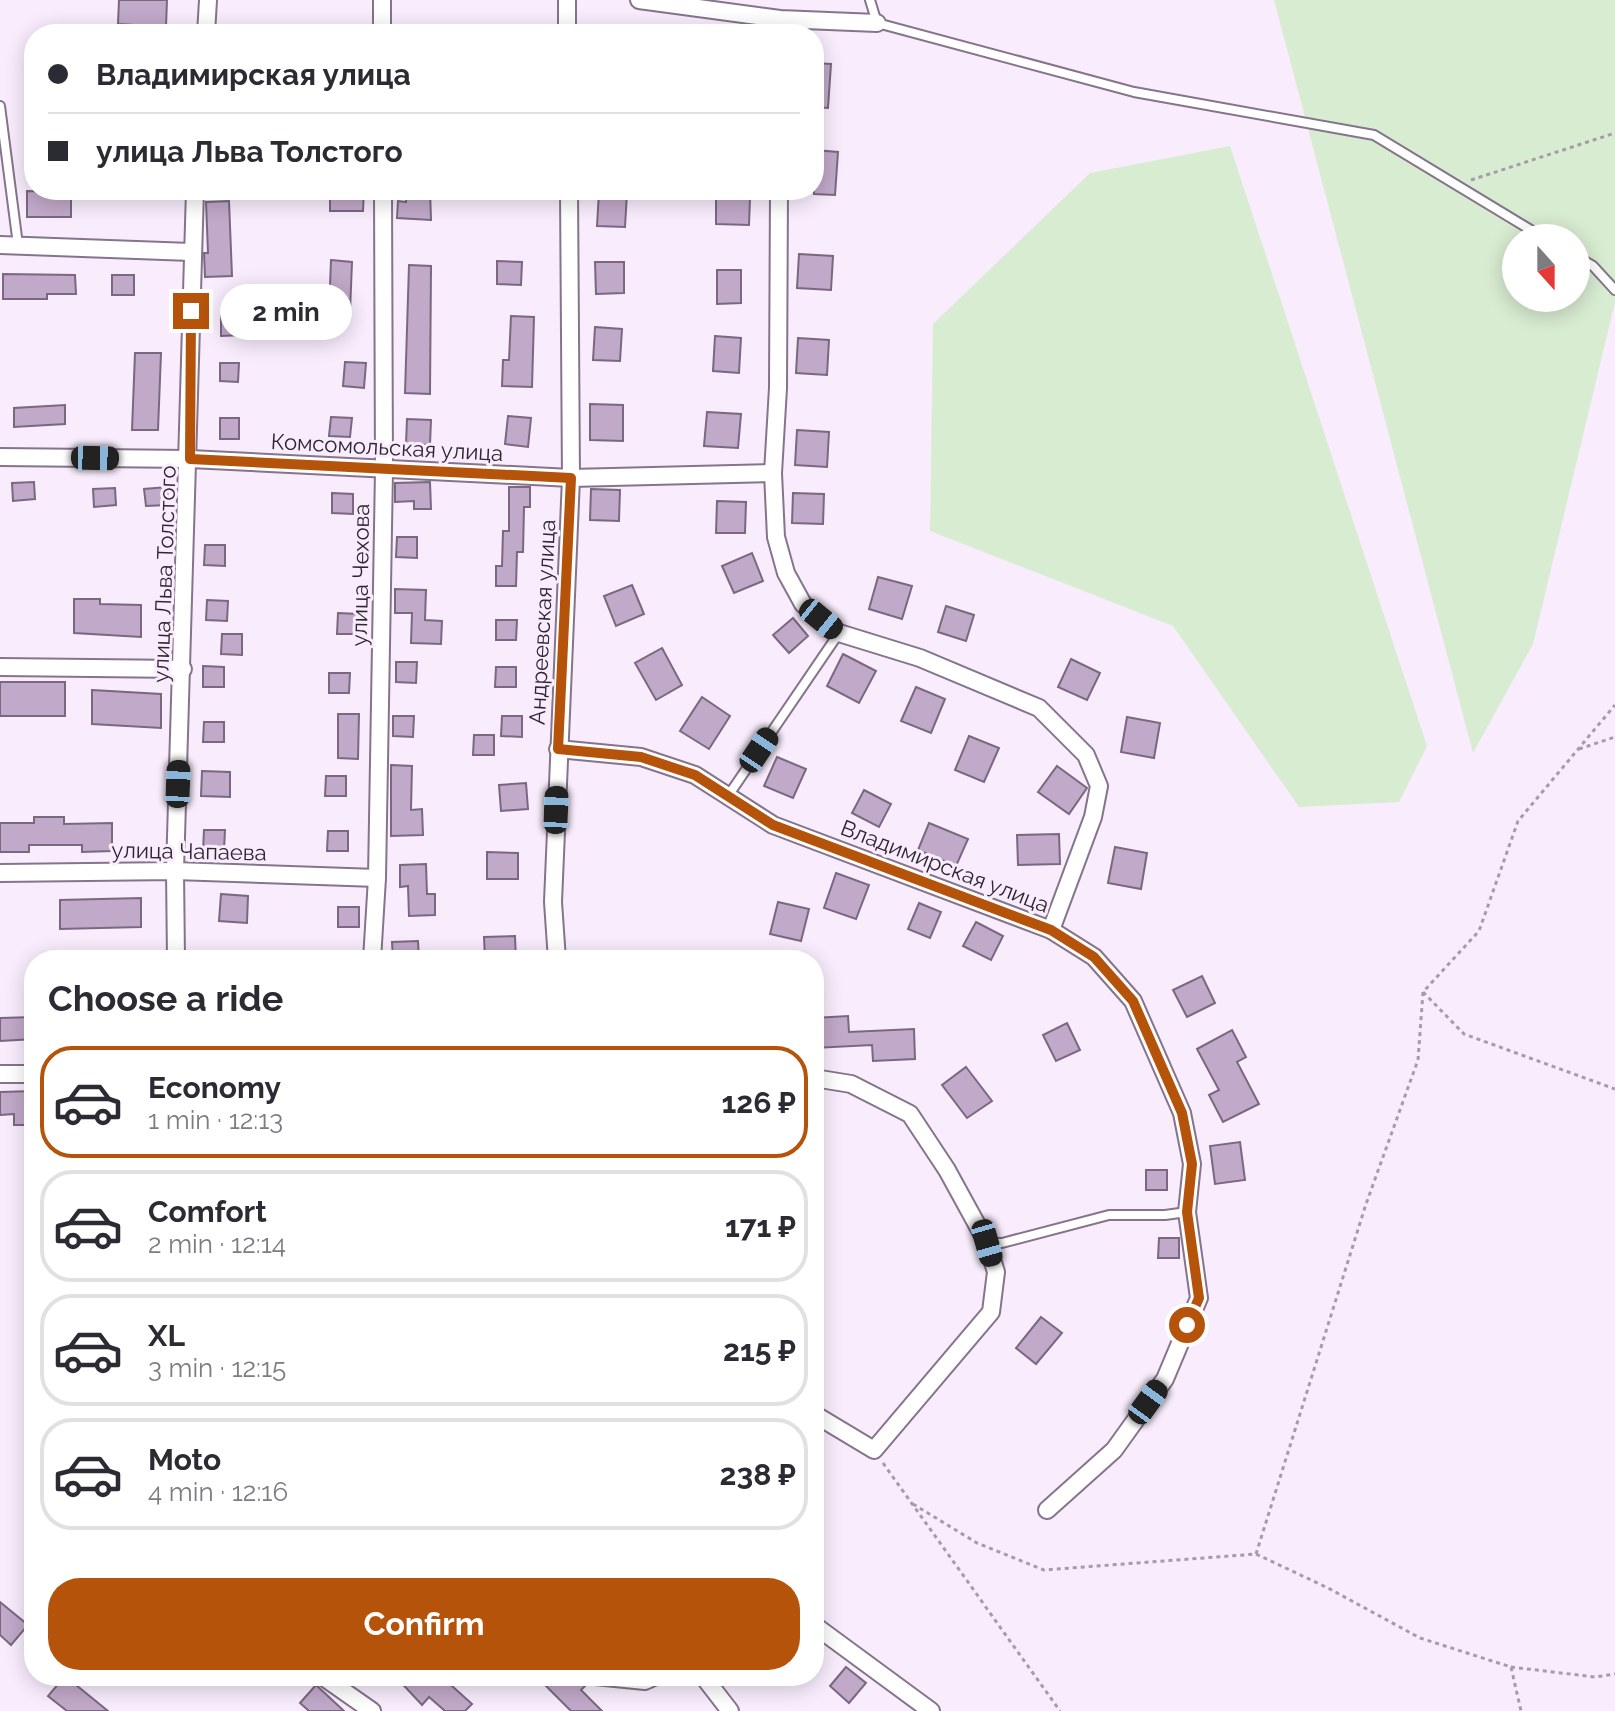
<!DOCTYPE html>
<meta charset="utf-8">
<style>
:root{--surface:#fff;--page:#f2f2f3;--text:#2b2b33;--muted:#7c7c81;--line:#e1e1e2;--accent:#b45309}
body{margin:0;font-family:Raleway,sans-serif;background:var(--page);color:var(--text);height:100vh;display:flex;flex-direction:column;font-size:30px;white-space:nowrap}
*{box-sizing:border-box;margin:0}
p{font-size:26px;color:var(--muted)}
.icon{flex:none;width:44px;height:44px;fill:none;stroke:currentColor;stroke-width:2;stroke-linecap:round;stroke-linejoin:round}
.map{position:relative;flex:1;overflow:hidden}
.sheet{position:absolute;left:24px;top:950px;width:800px;height:736px;display:flex;flex-direction:column;background:var(--surface);border-radius:32px;box-shadow:0 4px 20px #0003}
.sheet>*{flex:none}
.top-card{position:absolute;left:24px;top:24px;width:800px;height:176px;border-radius:32px;box-shadow:0 4px 20px #0003;display:grid;align-content:center;height:176px;padding:0 24px;background:var(--surface)}
.needle{width:52px;rotate:159deg}
.controls{position:absolute;left:1502px;top:224px;display:grid;gap:16px}
.controls a{display:grid;place-items:center;width:88px;height:88px;border-radius:50%;background:var(--surface);box-shadow:0 4px 20px #0003;font-size:40px}
.end{position:absolute;width:36px;height:36px;margin:-18px;border:10px solid #b45309;background:#fff;box-shadow:0 0 0 4px #fff}
.from{border-radius:50%}
.bubble{position:absolute;height:56px;border-radius:28px;background:var(--surface);box-shadow:0 4px 20px #0003;font-size:26px;font-weight:700;line-height:56px;text-align:center}
.car{position:absolute;width:24px;height:48px;margin:-24px -12px;border-radius:10px;box-shadow:0 0 6px 2px #0007;background:linear-gradient(#222 24%,#8ab4d8 0 40%,#222 0 76%,#8ab4d8 0 86%,#222 0)}
.top-card b{display:flex;align-items:center;gap:28px;height:76px;font-size:30px}
.top-card b+b{border-top:2px solid var(--line)}
.top-card i{width:20px;height:20px;background:var(--text)}
ul{padding:0;list-style:none}
li{display:flex;align-items:center;gap:24px;height:112px;margin:0 16px 12px;padding:0 8px;border:4px solid var(--line);border-radius:32px}
li div{flex:1}
li b{display:block;font-size:30px}
li em{font-style:normal;font-weight:700}
li.current{border-color:var(--accent)}
li>.icon{width:72px;height:72px;stroke-width:1.5}
h2{padding:0 24px;font-size:36px;line-height:96px}
.cta{display:flex;gap:16px;margin-top:auto;padding:16px 24px}
.cta a{flex:1;height:92px;border-radius:32px;background:var(--accent);color:#fff;font-size:32px;font-weight:700;line-height:92px;text-align:center}
.map>svg:first-child{display:block}
</style>
<div class="map">
<svg width="1615" height="1711" viewBox="0 0 1615 1711">
<rect width="100%" height="100%" fill="#f9edfd"/>
<g fill="#d8ecd1" fill-rule="evenodd">
<path d="M1274 0H1615V302L1533 644 1473 753ZM1516 238H1576V298H1516Z"/>
<polygon points="1230,146 1427,746 1399,802 1299,807 1173,626 930,531 933,324 1090,173"/>
</g>
<g fill="#c1a9c9" stroke="#79687f" stroke-width="2">
<polygon points="119,0 167,0 166,27 118,24"/>
<polygon points="814,63 831,64 828,108 814,107"/>
<polygon points="814,150 838,152 835,195 814,194"/>
<polygon points="330,190 364,190 363,211 330,211"/>
<polygon points="406,190 430,190 431,220 397,218 398,201 406,202"/>
<polygon points="27,191 71,192 71,217 27,217"/>
<polygon points="599,192 627,193 625,227 597,226"/>
<polygon points="716,197 750,198 749,225 716,224"/>
<polygon points="229,201 232,276 205,277 204,253 208,253 206,202"/>
<polygon points="799,254 833,256 831,290 797,288"/>
<polygon points="331,260 352,262 350,312 329,311"/>
<polygon points="497,261 522,262 521,285 497,284"/>
<polygon points="595,262 624,262 624,293 596,294"/>
<polygon points="409,265 431,266 430,394 405,393"/>
<polygon points="717,270 741,270 741,303 717,304"/>
<polygon points="3,274 75,275 76,294 47,294 47,299 3,299"/>
<rect x="112" y="275" width="22" height="20"/>
<polygon points="221,316 245,316 245,335 221,336"/>
<polygon points="511,316 534,317 532,387 502,386 503,360 509,360"/>
<polygon points="595,327 622,329 620,361 593,360"/>
<polygon points="715,336 741,338 739,373 713,371"/>
<polygon points="798,338 829,340 827,375 796,373"/>
<polygon points="135,353 161,353 158,430 132,430"/>
<polygon points="345,362 366,363 364,388 343,386"/>
<polygon points="220,363 239,363 238,382 220,381"/>
<polygon points="590,404 623,405 623,441 590,440"/>
<polygon points="65,405 65,424 14,427 14,408"/>
<polygon points="707,412 741,414 738,448 704,446"/>
<polygon points="508,416 531,418 528,447 505,444"/>
<polygon points="331,417 352,418 350,437 329,436"/>
<rect x="220" y="418" width="19" height="21"/>
<polygon points="407,419 431,420 430,445 406,444"/>
<polygon points="797,430 829,432 827,467 795,465"/>
<polygon points="34,482 35,499 13,501 12,483"/>
<polygon points="430,482 431,509 414,509 414,501 395,502 395,483"/>
<polygon points="167,487 168,505 146,506 144,489"/>
<polygon points="509,487 530,487 530,507 524,507 523,552 517,552 516,586 496,586 496,566 502,566 503,531 509,531"/>
<polygon points="115,488 116,505 94,507 93,489"/>
<polygon points="591,489 620,490 619,521 590,520"/>
<polygon points="332,493 353,494 353,514 332,513"/>
<polygon points="793,493 824,494 823,524 792,523"/>
<polygon points="717,501 746,502 745,533 716,533"/>
<polygon points="397,537 417,537 417,558 396,557"/>
<polygon points="205,545 225,545 225,566 204,565"/>
<polygon points="752,553 763,581 734,593 722,566"/>
<polygon points="878,577 912,586 902,619 869,609"/>
<polygon points="632,585 644,614 616,626 604,596"/>
<polygon points="395,589 426,590 425,620 442,621 441,644 411,643 412,613 395,613"/>
<polygon points="74,599 100,599 100,604 141,605 141,637 74,633"/>
<polygon points="207,600 228,601 227,621 206,620"/>
<polygon points="946,606 974,615 966,641 938,632"/>
<polygon points="338,613 359,614 358,634 337,634"/>
<polygon points="793,618 808,636 789,653 773,635"/>
<polygon points="496,620 517,620 516,640 496,640"/>
<polygon points="222,634 242,634 242,655 221,654"/>
<polygon points="662,648 682,685 656,700 635,663"/>
<polygon points="843,654 876,671 859,703 827,686"/>
<polygon points="1071,659 1100,673 1087,700 1058,687"/>
<polygon points="396,662 417,662 416,683 396,682"/>
<polygon points="203,666 224,667 224,687 203,687"/>
<polygon points="496,667 516,667 516,687 495,687"/>
<polygon points="329,673 350,673 349,693 329,693"/>
<rect x="0" y="682" width="65" height="34"/>
<polygon points="916,687 945,699 931,733 901,721"/>
<polygon points="92,690 161,694 161,728 92,724"/>
<polygon points="702,697 730,716 709,749 680,731"/>
<polygon points="338,714 359,714 358,759 338,758"/>
<polygon points="393,716 414,716 413,737 393,736"/>
<polygon points="502,716 522,716 522,737 501,736"/>
<polygon points="1127,717 1160,723 1154,758 1121,752"/>
<polygon points="204,722 224,722 224,742 203,742"/>
<polygon points="474,735 494,735 494,755 473,755"/>
<polygon points="969,736 999,748 984,782 955,770"/>
<polygon points="777,757 806,769 793,798 764,786"/>
<polygon points="391,765 412,766 411,810 422,809 423,835 391,836"/>
<polygon points="1057,766 1087,788 1069,814 1038,792"/>
<polygon points="202,771 230,772 230,797 201,796"/>
<polygon points="326,776 346,776 346,796 325,796"/>
<polygon points="526,783 528,809 501,811 499,785"/>
<polygon points="864,790 891,804 879,827 852,813"/>
<polygon points="34,817 64,817 64,824 112,823 112,851 82,852 82,845 29,845 29,852 0,852 0,823 34,823"/>
<polygon points="929,823 968,839 956,866 918,850"/>
<polygon points="204,830 225,830 224,850 203,850"/>
<polygon points="328,831 348,831 348,851 327,851"/>
<polygon points="1059,834 1060,864 1018,865 1017,835"/>
<polygon points="1115,847 1147,853 1141,889 1108,883"/>
<polygon points="487,852 518,853 518,879 487,879"/>
<polygon points="426,864 427,894 435,894 435,915 409,916 408,886 400,887 400,865"/>
<polygon points="836,873 869,885 856,919 824,908"/>
<polygon points="221,894 248,896 247,923 219,921"/>
<polygon points="141,898 141,927 60,929 60,900"/>
<polygon points="778,902 809,909 801,941 770,934"/>
<polygon points="919,903 941,912 930,938 908,929"/>
<rect x="338" y="907" width="21" height="20"/>
<polygon points="976,922 1003,936 991,960 963,946"/>
<polygon points="515,936 516,960 485,960 484,937"/>
<polygon points="418,941 419,960 393,960 392,942"/>
<polygon points="1202,976 1215,1003 1187,1017 1173,990"/>
<polygon points="848,1016 849,1032 914,1029 915,1059 873,1061 872,1045 814,1048 814,1018"/>
<polygon points="34,1017 34,1039 0,1041 0,1018"/>
<polygon points="1067,1023 1080,1050 1056,1061 1043,1035"/>
<polygon points="1232,1030 1246,1057 1237,1062 1259,1104 1223,1122 1209,1095 1219,1090 1197,1049"/>
<polygon points="966,1067 992,1101 967,1118 942,1085"/>
<polygon points="34,1091 34,1125 14,1125 14,1114 0,1115 0,1092"/>
<polygon points="1240,1142 1245,1180 1215,1184 1210,1146"/>
<rect x="1146" y="1170" width="21" height="20"/>
<polygon points="1159,1238 1179,1238 1179,1258 1158,1258"/>
<polygon points="1041,1317 1062,1333 1036,1364 1016,1348"/>
<polygon points="0,1602 28,1625 11,1645 0,1635"/>
<polygon points="846,1667 866,1683 849,1703 830,1686"/>
<polygon points="65,1676 108,1711 67,1711 48,1696"/>
<polygon points="395,1676 441,1676 472,1704 465,1711 445,1711 429,1697 422,1705"/>
<polygon points="554,1676 584,1676 587,1684 581,1690 602,1711 571,1711 545,1685"/>
<polygon points="316,1685 344,1711 309,1711 300,1703"/>
</g>
<g fill="none" stroke-linecap="round" stroke-linejoin="round">
<defs>
<g id="service">
<polyline points="870,0 877,23 1134,92 1374,135 1544,238"/>
<polyline points="0,106 18,245"/>
<polyline points="1576,256 1593,266 1615,290"/>
<polyline points="728,796 839,633"/>
<polyline points="988,1243 1002,1243 1109,1215 1165,1215 1187,1212"/>
</g>
<g id="minor">
<polyline points="382,0 382,34"/>
<polyline points="567,0 567,34"/>
<polyline points="639,0 780,19 877,23"/>
<polyline points="206,34 208,0"/>
<polyline points="779,190 778,388 773,473 776,537 786,573 803,604 839,633 920,658 1039,708 1086,755 1099,786 1093,817 1051,930"/>
<polyline points="0,245 191,252"/>
<polyline points="0,457 190,459 571,478 773,473"/>
<polyline points="0,667 183,669"/>
<polyline points="558,749 641,757 695,775 773,825 1051,930 1094,957 1133,1001 1182,1113 1192,1164 1187,1212 1199,1298 1165,1379 1114,1450 1047,1510"/>
<polyline points="0,873 175,871 377,878"/>
<polyline points="176,960 175,871 195,190"/>
<polyline points="372,960 377,878 384,470 383,190"/>
<polyline points="557,960 553,902 571,478 569,190"/>
<polyline points="0,1074 34,1074"/>
<polyline points="814,1078 851,1084 910,1114 947,1170 987,1243 996,1272 991,1312 874,1450 814,1414"/>
<polyline points="814,1625 931,1711"/>
<polyline points="322,1676 372,1711"/>
<polyline points="595,1676 645,1681 656,1676"/>
<polyline points="703,1676 730,1711"/>
</g>
</defs>
<use href="#service" stroke="#85748b" stroke-width="12"/>
<use href="#minor" stroke="#85748b" stroke-width="20"/>
<g stroke="#a69ca9" stroke-width="3" stroke-dasharray="4 4" stroke-linecap="butt">
<polyline points="1471,180 1615,133"/>
<polyline points="1579,749 1615,737"/>
<polyline points="1423,992 1464,1034 1615,1089"/>
<polyline points="883,1463 1060,1711"/>
<polyline points="913,1504 977,1543 1044,1570 1256,1554 1328,1588 1420,1638 1511,1667 1521,1711"/>
<polyline points="1256,1554 1366,1204 1418,1060 1423,992 1479,931 1518,821 1615,705"/>
<polyline points="1511,1667 1595,1677 1615,1674"/>
</g>
<use href="#service" stroke="#fff" stroke-width="8"/>
<use href="#minor" stroke="#fff" stroke-width="16"/>
</g>
<g fill="none" stroke-linecap="round" stroke-linejoin="round">
<polyline stroke="#b45309" stroke-width="10" points="191,311 190,459 571,478 558,749 641,757 695,775 773,825 1051,930 1094,957 1133,1001 1182,1113 1192,1164 1187,1212 1199,1298 1187,1325"/>
</g>
<g text-anchor="middle" dominant-baseline="central" stroke-width="6" stroke-linejoin="round" paint-order="stroke">
<g font-size="22" fill="#2e2630" stroke="#f9edfd">
<text transform="translate(387 447) rotate(3)">Комсомольская улица</text>
<text transform="translate(164 574) rotate(-88)">улица Льва Толстого</text>
<text transform="translate(360 575) rotate(-89)">улица Чехова</text>
<text transform="translate(542 622) rotate(-87)">Андреевская улица</text>
<text transform="translate(189 851) rotate(1)">улица Чапаева</text>
<text transform="translate(945 866) rotate(21)">Владимирская улица</text>
</g>
</g>
</svg>
<div class="controls">
<a><svg class="needle" viewBox="-14 -14 28 28"><path d="M0-13l5 13h-10z" fill="#e53935"/><path d="M0 13l5-13h-10z" fill="#7c7c81"/></svg></a>
</div>
<i class="end from" style="left:1187px;top:1325px"></i>
<i class="end" style="left:191px;top:311px"></i>
<div class="bubble" style="left:220px;top:284px;width:132px">2 min</div>
<i class="car" style="left:95px;top:458px;rotate:91deg"></i>
<i class="car" style="left:821px;top:619px;rotate:129deg"></i>
<i class="car" style="left:759px;top:750px;rotate:34deg"></i>
<i class="car" style="left:178px;top:784px;rotate:2deg"></i>
<i class="car" style="left:556px;top:810px;rotate:2deg"></i>
<i class="car" style="left:987px;top:1243px;rotate:164deg"></i>
<i class="car" style="left:1148px;top:1402px;rotate:36deg"></i>
<div class="top-card">
<b><i class="from"></i>Владимирская улица</b>
<b><i></i>улица Льва Толстого</b>
</div>
<section class="sheet">
<h2>Choose a ride</h2>
<ul>
<li class="current"><svg class="icon" aria-label="car" viewBox="0 0 24 24"><path d="M5 17H2v-5l4-1 3-4h7l3 4 3 1v5h-3M9 17h6M6 11h13"/><circle cx="7" cy="17" r="2"/><circle cx="17" cy="17" r="2"/></svg><div><b>Economy</b><p>1 min · 12:13</p></div><em>126 ₽</em></li>
<li><svg class="icon" aria-label="car" viewBox="0 0 24 24"><path d="M5 17H2v-5l4-1 3-4h7l3 4 3 1v5h-3M9 17h6M6 11h13"/><circle cx="7" cy="17" r="2"/><circle cx="17" cy="17" r="2"/></svg><div><b>Comfort</b><p>2 min · 12:14</p></div><em>171 ₽</em></li>
<li><svg class="icon" aria-label="car" viewBox="0 0 24 24"><path d="M5 17H2v-5l4-1 3-4h7l3 4 3 1v5h-3M9 17h6M6 11h13"/><circle cx="7" cy="17" r="2"/><circle cx="17" cy="17" r="2"/></svg><div><b>XL</b><p>3 min · 12:15</p></div><em>215 ₽</em></li>
<li><svg class="icon" aria-label="car" viewBox="0 0 24 24"><path d="M5 17H2v-5l4-1 3-4h7l3 4 3 1v5h-3M9 17h6M6 11h13"/><circle cx="7" cy="17" r="2"/><circle cx="17" cy="17" r="2"/></svg><div><b>Moto</b><p>4 min · 12:16</p></div><em>238 ₽</em></li>
</ul>
<div class="cta"><a>Confirm</a></div>
</section>
</div>
